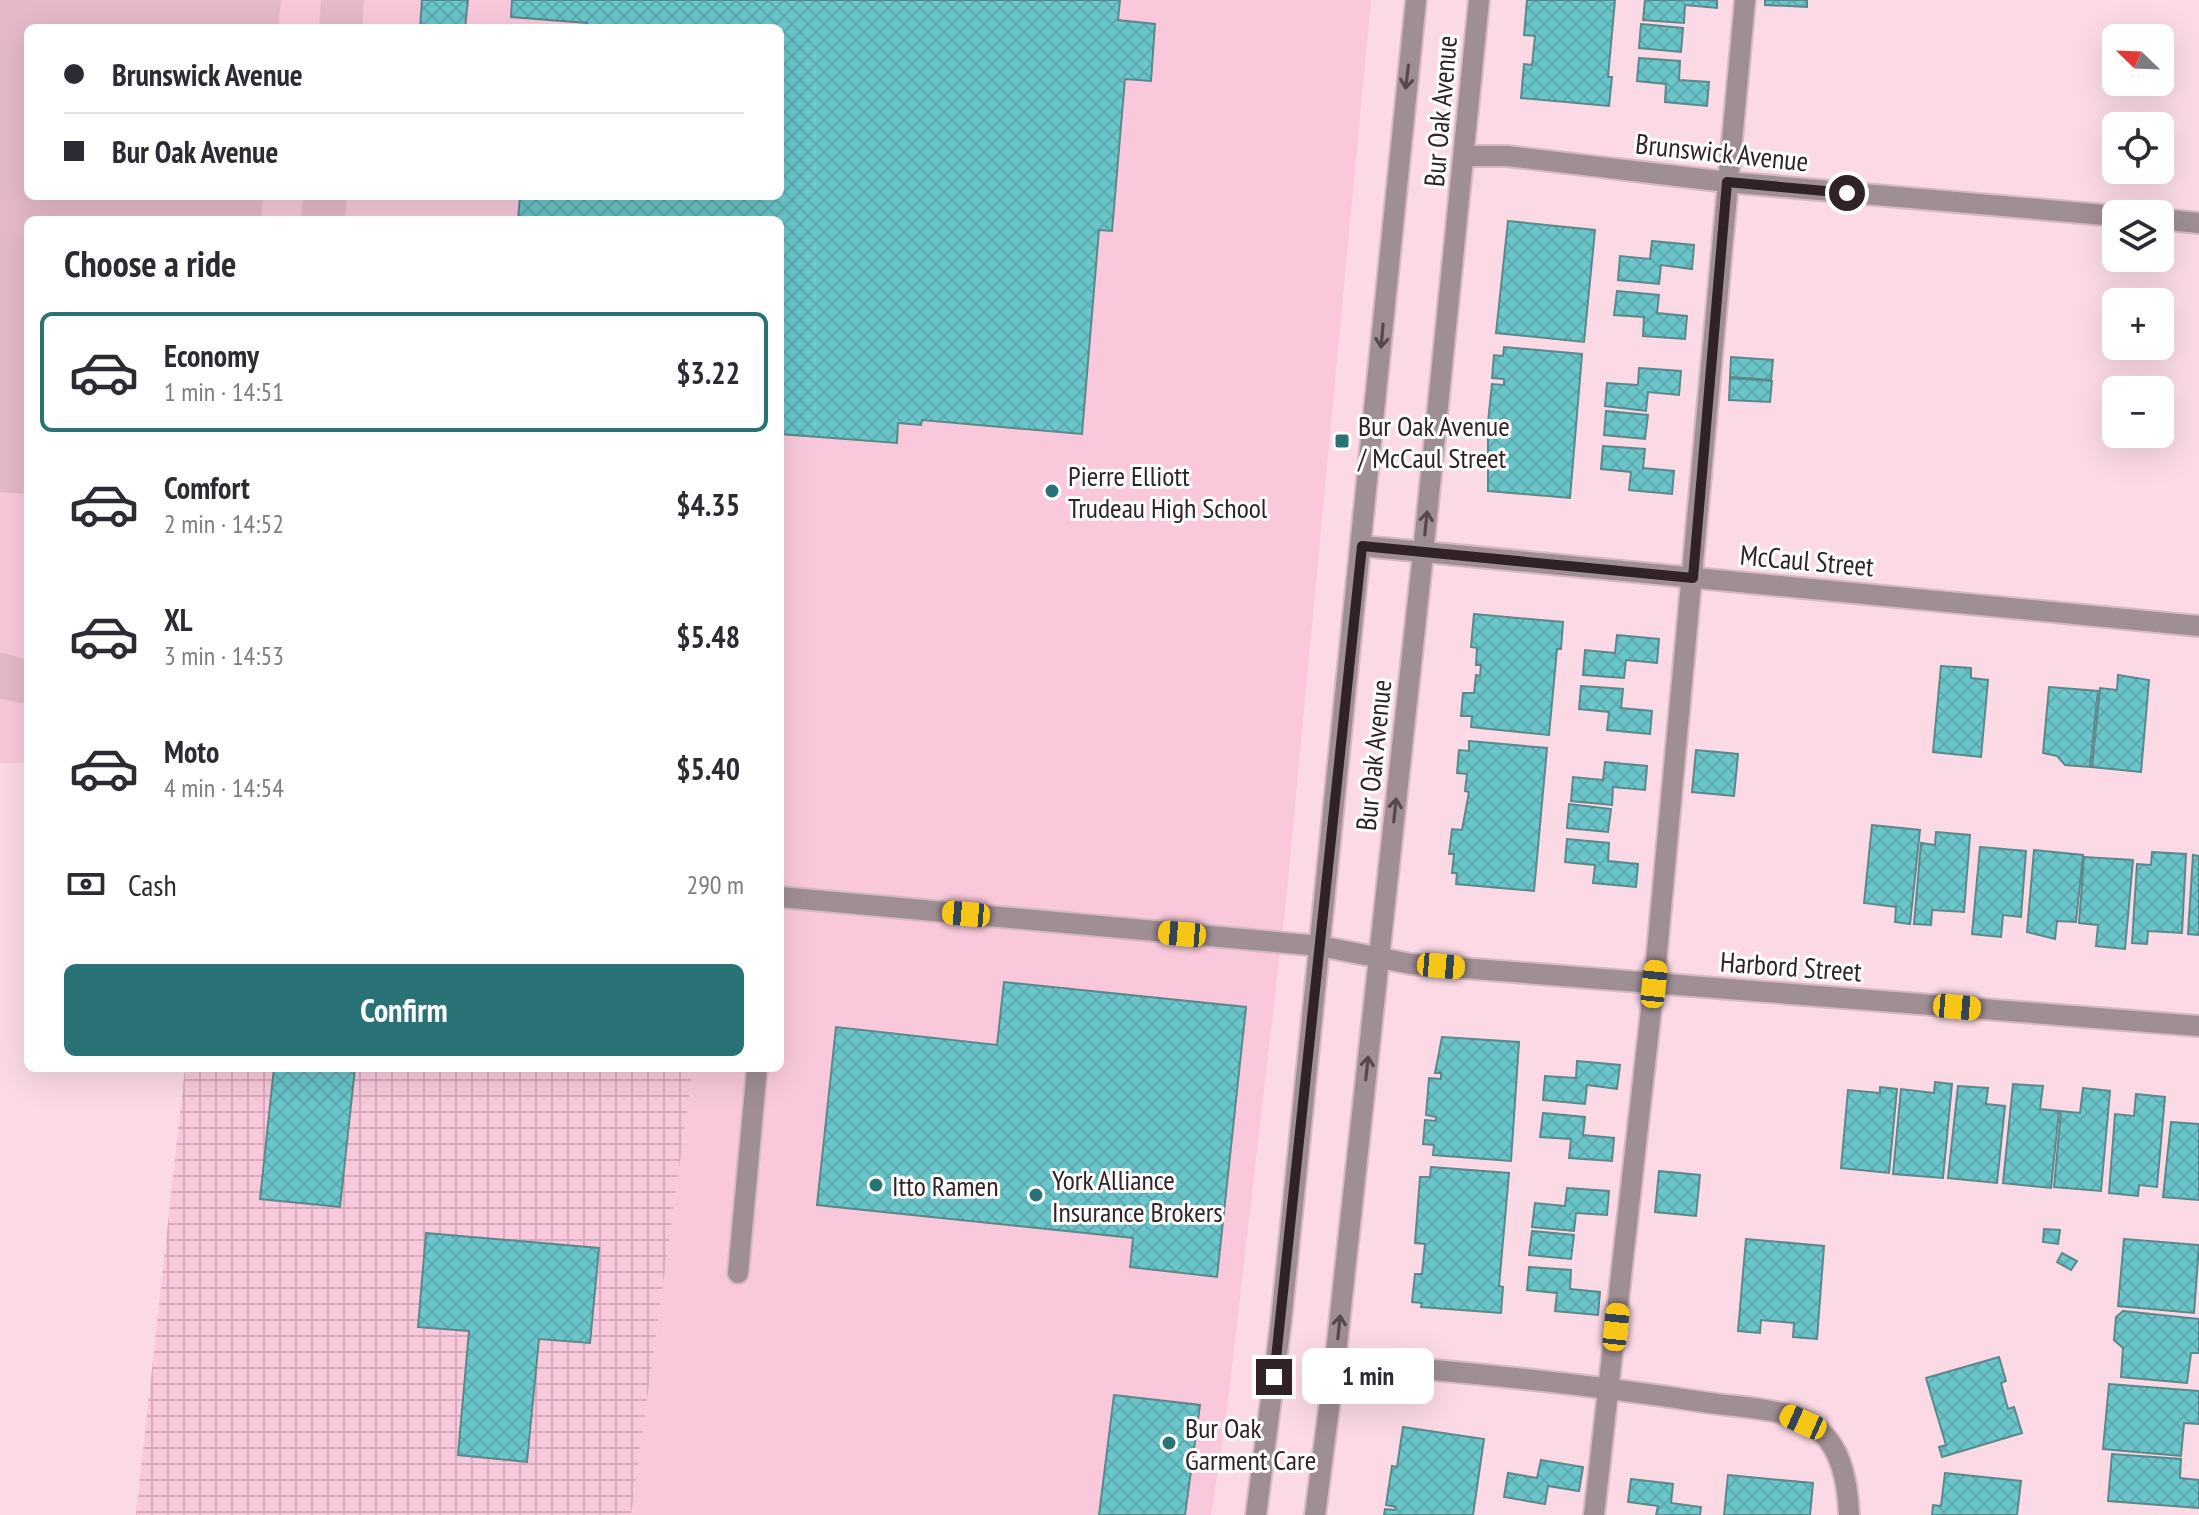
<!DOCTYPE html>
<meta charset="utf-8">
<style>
:root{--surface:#fff;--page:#f7f7f7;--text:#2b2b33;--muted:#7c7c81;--line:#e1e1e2;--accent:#297377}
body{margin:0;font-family:"PT Sans Narrow",sans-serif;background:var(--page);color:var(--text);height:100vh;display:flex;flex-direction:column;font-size:30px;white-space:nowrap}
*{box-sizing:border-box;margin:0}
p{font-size:26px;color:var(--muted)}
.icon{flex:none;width:44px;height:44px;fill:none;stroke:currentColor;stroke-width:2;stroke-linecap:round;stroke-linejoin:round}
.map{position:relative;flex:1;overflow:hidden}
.drawer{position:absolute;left:24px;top:216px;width:760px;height:856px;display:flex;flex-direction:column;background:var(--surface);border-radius:12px;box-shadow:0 8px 32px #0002}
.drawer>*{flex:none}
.guide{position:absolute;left:24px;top:24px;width:760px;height:176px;border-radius:12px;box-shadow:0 8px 32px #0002;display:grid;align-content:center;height:176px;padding:0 40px;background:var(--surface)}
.needle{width:52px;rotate:293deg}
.buttons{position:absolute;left:2102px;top:24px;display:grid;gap:16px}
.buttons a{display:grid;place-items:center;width:72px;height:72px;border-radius:12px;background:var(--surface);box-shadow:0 8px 32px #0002;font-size:40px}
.end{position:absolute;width:36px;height:36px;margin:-18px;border:10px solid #312227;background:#fff;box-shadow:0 0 0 4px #fff}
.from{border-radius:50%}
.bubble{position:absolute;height:56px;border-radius:12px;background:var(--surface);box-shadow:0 8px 32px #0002;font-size:26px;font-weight:600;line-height:56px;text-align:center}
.car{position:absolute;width:24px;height:48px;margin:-24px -12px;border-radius:10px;box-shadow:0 0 6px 2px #0007;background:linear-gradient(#f5c518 24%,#345 0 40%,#f5c518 0 76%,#345 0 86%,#f5c518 0)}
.guide b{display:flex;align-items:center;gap:28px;height:76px;font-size:30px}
.guide b+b{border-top:2px solid var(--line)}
.guide i{width:20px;height:20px;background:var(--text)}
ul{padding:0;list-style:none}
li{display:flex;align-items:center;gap:24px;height:120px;margin:0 16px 12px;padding:0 24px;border:4px solid transparent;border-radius:12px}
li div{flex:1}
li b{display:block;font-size:30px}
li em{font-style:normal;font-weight:600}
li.active{border-color:var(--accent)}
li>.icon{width:72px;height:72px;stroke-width:1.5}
h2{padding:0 40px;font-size:36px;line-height:96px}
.pay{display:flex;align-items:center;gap:20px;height:88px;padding:0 40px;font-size:30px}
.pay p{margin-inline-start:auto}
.cta{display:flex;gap:16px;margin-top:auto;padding:16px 40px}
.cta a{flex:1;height:92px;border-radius:12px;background:var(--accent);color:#fff;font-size:32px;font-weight:600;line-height:92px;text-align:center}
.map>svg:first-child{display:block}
</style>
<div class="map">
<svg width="2199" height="1515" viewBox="0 0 2199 1515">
<defs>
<pattern id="industrial-grid" width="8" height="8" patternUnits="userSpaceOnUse" patternTransform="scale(2)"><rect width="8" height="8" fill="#f9c9db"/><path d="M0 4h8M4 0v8" fill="none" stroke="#d6acbc"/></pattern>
<pattern id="building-cross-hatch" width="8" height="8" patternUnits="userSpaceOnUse" patternTransform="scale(2)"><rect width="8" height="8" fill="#6ac6cb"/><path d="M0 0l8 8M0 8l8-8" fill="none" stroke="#5caaae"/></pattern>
</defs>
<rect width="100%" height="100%" fill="#fbdae6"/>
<path fill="#f9c9db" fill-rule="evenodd" d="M0 0H1371L1286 901 1225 1427 1211 1515H631L693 1068H780V220H28V763H0ZM28 28H780V196H28Z"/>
<polygon fill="url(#industrial-grid)" points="185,1068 693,1068 631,1515 136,1515"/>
<g fill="#e5b9c9">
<polygon points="0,0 281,0 278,28 28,28 28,196 263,196 261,220 28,220 28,494 0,492"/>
<polygon points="321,0 364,0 362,28 319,28"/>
<polygon points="303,196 347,196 345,220 301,220"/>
<polygon points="0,652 28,660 28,704 0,699"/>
</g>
<g fill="url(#building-cross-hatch)" stroke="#5b888a" stroke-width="2">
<polygon points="422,0 468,0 465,28 420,28"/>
<polygon points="512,0 1120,0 1118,20 1155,24 1151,81 1125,79 1112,231 1099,230 1082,434 922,420 921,425 898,423 897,443 780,434 780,220 518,220 520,196 780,196 780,28 587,28 587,23 511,17"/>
<polygon points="1527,0 1615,0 1608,77 1612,77 1609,106 1521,98 1524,64 1532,65 1535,36 1524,35"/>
<polygon points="1645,0 1717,0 1717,8 1685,5 1684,23 1643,20"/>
<polygon points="1765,0 1807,0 1807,7 1765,5"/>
<polygon points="1641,24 1683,28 1681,52 1639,48"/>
<polygon points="1639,58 1680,61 1679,80 1709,82 1707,106 1665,102 1666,84 1637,81"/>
<polygon points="1508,221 1595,230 1584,342 1496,333"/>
<polygon points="1652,241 1694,245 1692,269 1661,265 1659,284 1618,280 1620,256 1650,259"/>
<polygon points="1617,291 1659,295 1657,313 1687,316 1685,339 1643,336 1644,317 1614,315"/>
<polygon points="1504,347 1582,354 1570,498 1488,491 1488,436 1498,436 1500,423 1488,422 1492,384 1504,385 1504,379 1492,378 1494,355 1503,356"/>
<polygon points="1731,357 1773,360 1771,380 1730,377"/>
<polygon points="1639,368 1681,371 1679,395 1648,392 1646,411 1605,406 1607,383 1638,385"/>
<polygon points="1730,378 1772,381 1770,402 1729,400"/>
<polygon points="1606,411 1648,415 1645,439 1604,435"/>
<polygon points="1603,446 1645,449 1643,468 1674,471 1672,494 1629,490 1631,472 1601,469"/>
<polygon points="1474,614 1563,622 1561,649 1557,649 1549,735 1471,727 1472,716 1461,716 1463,693 1474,693 1476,675 1480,676 1481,665 1476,665 1477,648 1471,647"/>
<polygon points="1617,635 1659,639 1657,663 1626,660 1624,678 1583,675 1585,650 1615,653"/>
<polygon points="1941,666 1971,668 1971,678 1988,680 1981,757 1933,752"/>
<polygon points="2118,675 2149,680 2141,772 2092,767 2100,688 2117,690"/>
<polygon points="1581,686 1623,689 1621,708 1652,711 1650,734 1607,730 1609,712 1579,709"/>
<polygon points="2049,687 2098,691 2090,767 2065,765 2057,756 2043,753"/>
<polygon points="1469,741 1547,748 1534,891 1456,884 1457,873 1452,873 1454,854 1449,854 1452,829 1462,830 1469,792 1465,791 1467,774 1457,773 1459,750 1469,751"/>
<polygon points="1696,750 1738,754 1734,796 1692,792"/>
<polygon points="1605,762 1647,766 1645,790 1613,787 1612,805 1571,801 1573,777 1603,780"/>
<polygon points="1569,804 1611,809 1608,832 1567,828"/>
<polygon points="1872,825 1920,830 1910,924 1895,922 1896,907 1864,903"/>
<polygon points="1936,832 1970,835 1964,912 1932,910 1931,925 1914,924 1921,843 1935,845"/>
<polygon points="1567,839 1609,843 1608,861 1638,864 1636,887 1593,883 1595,865 1565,862"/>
<polygon points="1980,847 2026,851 2021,917 2003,915 2001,937 1972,934"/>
<polygon points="2034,850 2083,855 2076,922 2057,921 2055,939 2027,932"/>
<polygon points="2152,852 2186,854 2182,933 2148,931 2147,944 2132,943 2137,864 2151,865"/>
<polygon points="2193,855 2199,856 2199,935 2188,934"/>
<polygon points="2084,857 2133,860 2125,949 2096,946 2098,925 2079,923"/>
<polygon points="1004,982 1246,1007 1217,1277 1130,1267 1133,1238 817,1205 836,1027 997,1045"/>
<polygon points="1442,1037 1519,1042 1511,1161 1433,1155 1434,1145 1423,1144 1425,1120 1436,1121 1436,1117 1426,1115 1429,1078 1441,1079 1441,1073 1435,1073"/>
<polygon points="1577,1061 1620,1065 1617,1089 1587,1085 1585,1104 1543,1100 1545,1076 1576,1078"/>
<polygon points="274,1068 355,1068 340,1207 260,1199"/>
<polygon points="1935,1082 1952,1084 1943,1178 1893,1174 1901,1089 1934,1093"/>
<polygon points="2013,1084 2043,1086 2040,1109 2059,1111 2051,1188 2003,1183"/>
<polygon points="1958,1086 1988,1088 1986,1104 2005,1106 1997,1183 1948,1178"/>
<polygon points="1880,1087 1897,1089 1889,1173 1841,1168 1848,1090 1880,1093"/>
<polygon points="2083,1088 2110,1091 2101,1191 2054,1187 2061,1111 2080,1113"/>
<polygon points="2136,1094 2165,1097 2157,1187 2139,1185 2138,1196 2109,1193 2115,1114 2134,1116"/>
<polygon points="1543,1113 1585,1117 1583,1135 1614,1138 1612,1161 1569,1158 1571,1139 1540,1137"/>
<polygon points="2171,1122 2199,1124 2199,1200 2163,1197"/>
<polygon points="1431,1167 1509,1173 1499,1286 1503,1287 1501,1313 1421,1307 1422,1303 1412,1302 1415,1274 1422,1274 1425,1244 1415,1243 1420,1177 1430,1177"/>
<polygon points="1659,1171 1700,1175 1696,1216 1655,1212"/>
<polygon points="1567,1188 1609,1191 1607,1215 1576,1213 1574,1231 1532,1227 1535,1203 1565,1206"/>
<polygon points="2044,1229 2060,1230 2058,1244 2043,1242"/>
<polygon points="1532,1231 1574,1235 1571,1259 1529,1255"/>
<polygon points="426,1233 599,1248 590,1343 539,1339 527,1462 458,1455 469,1331 418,1327"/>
<polygon points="1746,1239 1824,1246 1817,1339 1793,1337 1794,1323 1761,1320 1760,1333 1738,1331"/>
<polygon points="2124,1239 2199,1245 2194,1313 2118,1306"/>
<polygon points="2062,1253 2077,1261 2071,1270 2057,1262"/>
<polygon points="1529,1267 1571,1270 1570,1289 1600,1292 1598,1315 1555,1311 1557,1293 1527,1290"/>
<polygon points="2123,1311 2199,1319 2199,1353 2191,1353 2187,1383 2121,1377 2123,1348 2114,1340 2116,1317"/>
<polygon points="1999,1357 2006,1381 2001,1383 2008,1409 2014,1407 2022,1433 1942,1457 1939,1447 1946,1445 1926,1378"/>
<polygon points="2109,1384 2199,1391 2199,1424 2184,1423 2181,1456 2103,1449"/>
<polygon points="1114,1395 1200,1405 1185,1515 1099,1515"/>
<polygon points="1403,1427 1484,1439 1473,1515 1384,1515 1385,1509 1395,1510 1396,1507 1386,1505 1392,1466 1397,1467"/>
<polygon points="2112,1454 2181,1459 2180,1478 2199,1480 2199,1508 2108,1501"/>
<polygon points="1541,1460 1583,1467 1579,1491 1548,1486 1545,1504 1504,1497 1508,1473 1537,1478"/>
<polygon points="1945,1473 2021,1481 2017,1515 1932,1515 1933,1505 1941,1506"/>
<polygon points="1728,1475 1813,1483 1810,1515 1724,1515"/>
<polygon points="1631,1479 1673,1484 1671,1503 1701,1507 1700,1515 1656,1515 1658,1506 1628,1502"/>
</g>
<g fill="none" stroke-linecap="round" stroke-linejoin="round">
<defs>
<g id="minor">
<polyline points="1465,156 1507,156 1727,182 2116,216"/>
<polyline points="2160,219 2199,223"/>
<polyline points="1362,546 2199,626"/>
<polyline points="780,897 1320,946 1411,964 2199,1026"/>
<polyline points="738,1273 757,1068"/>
<path d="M1335 1362C1460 1371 1585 1384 1710 1403 1743 1408 1794 1408 1820 1431 1843 1451 1848 1487 1849 1515"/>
<polyline points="1256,1515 1281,1322 1416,0"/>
<polyline points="1315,1515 1335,1362 1423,554 1479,0"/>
<polyline points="1594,1515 1654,984 1745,0"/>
</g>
</defs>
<use href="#minor" stroke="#d7b9c4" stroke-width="24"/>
<use href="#minor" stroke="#9f8e94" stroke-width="20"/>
</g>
<defs><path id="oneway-shaft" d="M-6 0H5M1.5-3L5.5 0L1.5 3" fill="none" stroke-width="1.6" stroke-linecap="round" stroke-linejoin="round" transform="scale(2)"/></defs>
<g stroke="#58484d">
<use href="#oneway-shaft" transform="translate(1407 77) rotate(97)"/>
<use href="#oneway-shaft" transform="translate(1382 336) rotate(95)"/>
<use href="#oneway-shaft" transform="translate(1426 523) rotate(-84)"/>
<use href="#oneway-shaft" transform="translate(1395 810) rotate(-84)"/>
<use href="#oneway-shaft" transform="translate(1367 1068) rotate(-84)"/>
<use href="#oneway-shaft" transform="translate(1339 1327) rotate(-84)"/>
</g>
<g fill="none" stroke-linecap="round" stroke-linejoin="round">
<polyline stroke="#312227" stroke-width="10" points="1274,1377 1362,546 1693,578 1727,182 1847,193"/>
</g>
<g fill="#297377" stroke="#fff" stroke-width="3">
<rect x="1334" y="433" width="16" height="16" rx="4"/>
<circle cx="1052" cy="491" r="8"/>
<circle cx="876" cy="1185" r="8"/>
<circle cx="1036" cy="1195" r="8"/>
<circle cx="1169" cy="1443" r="8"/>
</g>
<g text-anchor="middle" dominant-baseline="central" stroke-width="6" stroke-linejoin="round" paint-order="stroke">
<g font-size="28" fill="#312227" stroke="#fff">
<text transform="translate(1440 111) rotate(-85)">Bur Oak Avenue</text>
<text transform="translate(1722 152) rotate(6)">Brunswick Avenue</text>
<text transform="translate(1807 560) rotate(5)">McCaul Street</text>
<text transform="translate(1373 755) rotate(-84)">Bur Oak Avenue</text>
<text transform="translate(1791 966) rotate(4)">Harbord Street</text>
</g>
<g font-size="28" fill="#312227" stroke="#fff" text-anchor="start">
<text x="1358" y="425">Bur Oak Avenue<tspan x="1358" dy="32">/ McCaul Street</tspan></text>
<text x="1068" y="475">Pierre Elliott<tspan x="1068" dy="32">Trudeau High School</tspan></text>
<text x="1052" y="1179">York Alliance<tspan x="1052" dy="32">Insurance Brokers</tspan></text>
<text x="892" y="1185">Itto Ramen</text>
<text x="1185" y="1427">Bur Oak<tspan x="1185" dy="32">Garment Care</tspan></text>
</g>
</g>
</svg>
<div class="buttons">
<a><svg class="needle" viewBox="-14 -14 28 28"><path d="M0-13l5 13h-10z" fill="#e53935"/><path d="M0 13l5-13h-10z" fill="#7c7c81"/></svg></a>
<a><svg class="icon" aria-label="locate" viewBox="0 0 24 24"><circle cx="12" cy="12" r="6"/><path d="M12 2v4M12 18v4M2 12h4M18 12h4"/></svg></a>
<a><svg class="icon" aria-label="layers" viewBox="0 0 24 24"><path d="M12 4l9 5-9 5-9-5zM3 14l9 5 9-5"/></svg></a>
<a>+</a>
<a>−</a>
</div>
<i class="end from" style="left:1847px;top:193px"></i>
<i class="end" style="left:1274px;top:1377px"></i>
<div class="bubble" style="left:1302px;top:1348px;width:132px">1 min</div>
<i class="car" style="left:966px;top:914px;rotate:275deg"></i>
<i class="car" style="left:1182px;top:934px;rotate:275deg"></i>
<i class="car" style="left:1441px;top:966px;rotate:95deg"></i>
<i class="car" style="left:1654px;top:984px;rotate:6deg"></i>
<i class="car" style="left:1957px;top:1007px;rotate:95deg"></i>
<i class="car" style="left:1616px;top:1327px;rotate:6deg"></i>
<i class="car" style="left:1803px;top:1422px;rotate:294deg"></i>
<div class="guide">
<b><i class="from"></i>Brunswick Avenue</b>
<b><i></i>Bur Oak Avenue</b>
</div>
<section class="drawer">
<h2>Choose a ride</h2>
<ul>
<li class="active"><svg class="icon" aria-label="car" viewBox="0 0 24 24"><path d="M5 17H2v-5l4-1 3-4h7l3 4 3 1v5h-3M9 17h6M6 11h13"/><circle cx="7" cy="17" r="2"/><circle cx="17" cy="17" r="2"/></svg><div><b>Economy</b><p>1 min · 14:51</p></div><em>$3.22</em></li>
<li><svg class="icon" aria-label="car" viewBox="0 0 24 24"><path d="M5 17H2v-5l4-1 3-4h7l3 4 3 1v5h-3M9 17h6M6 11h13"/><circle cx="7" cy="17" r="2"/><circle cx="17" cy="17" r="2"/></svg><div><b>Comfort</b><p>2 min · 14:52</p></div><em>$4.35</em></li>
<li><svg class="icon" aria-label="car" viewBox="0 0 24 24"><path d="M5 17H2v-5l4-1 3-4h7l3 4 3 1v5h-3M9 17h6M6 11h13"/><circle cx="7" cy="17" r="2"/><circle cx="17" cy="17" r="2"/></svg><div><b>XL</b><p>3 min · 14:53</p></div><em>$5.48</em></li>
<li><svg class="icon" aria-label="car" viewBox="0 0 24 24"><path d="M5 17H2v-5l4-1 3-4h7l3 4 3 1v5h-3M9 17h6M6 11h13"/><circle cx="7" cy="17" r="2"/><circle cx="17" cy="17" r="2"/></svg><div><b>Moto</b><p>4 min · 14:54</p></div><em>$5.40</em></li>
</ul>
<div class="pay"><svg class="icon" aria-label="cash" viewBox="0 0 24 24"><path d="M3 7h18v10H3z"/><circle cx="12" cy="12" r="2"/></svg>Cash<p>290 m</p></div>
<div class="cta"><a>Confirm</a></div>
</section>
</div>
